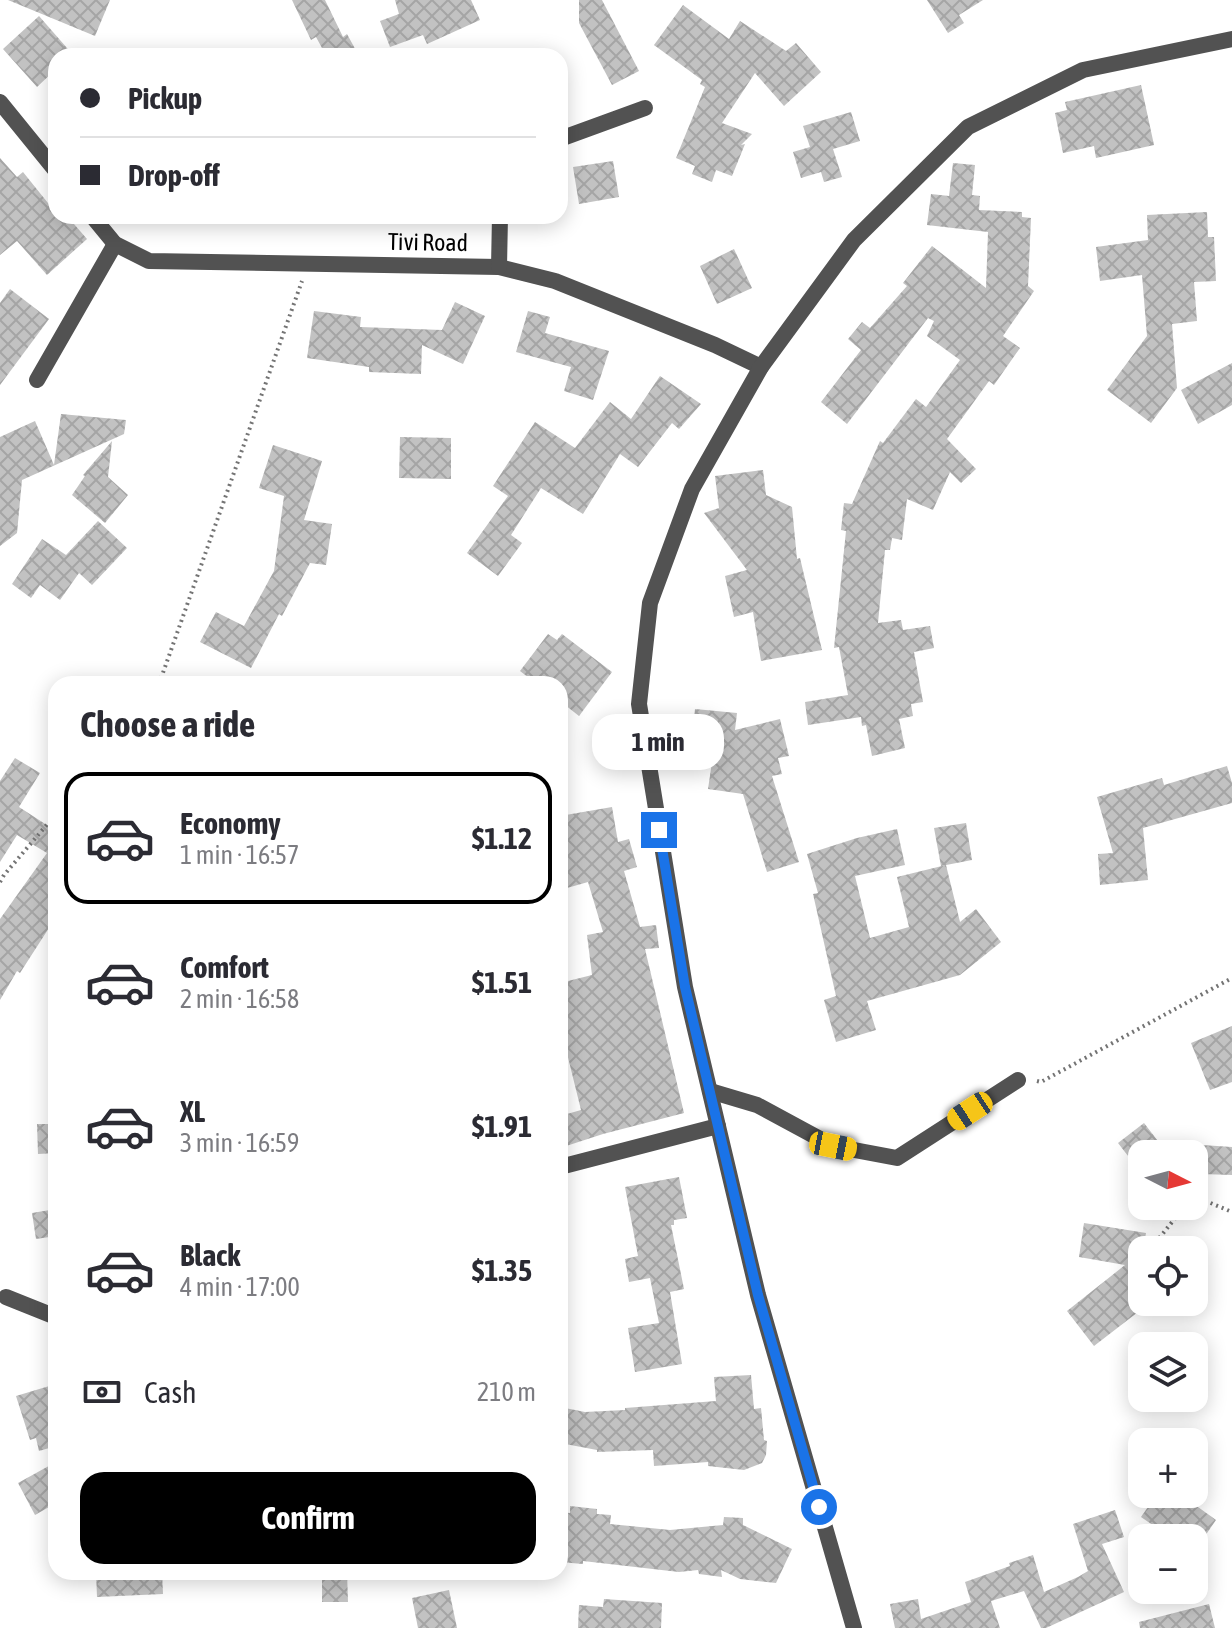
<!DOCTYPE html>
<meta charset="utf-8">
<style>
:root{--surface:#fff;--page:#f7f7f7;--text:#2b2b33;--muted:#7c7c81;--line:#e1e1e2;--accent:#000}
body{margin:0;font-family:"Asap Condensed",sans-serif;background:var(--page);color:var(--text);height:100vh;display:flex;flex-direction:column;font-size:30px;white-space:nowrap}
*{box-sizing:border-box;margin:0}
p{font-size:26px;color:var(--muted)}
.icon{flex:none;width:44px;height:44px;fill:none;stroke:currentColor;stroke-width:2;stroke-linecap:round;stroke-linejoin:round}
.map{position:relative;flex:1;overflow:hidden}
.panel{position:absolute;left:48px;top:676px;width:520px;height:904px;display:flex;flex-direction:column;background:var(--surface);border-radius:24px;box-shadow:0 4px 20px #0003}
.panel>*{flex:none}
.top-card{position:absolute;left:48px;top:48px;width:520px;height:176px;border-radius:24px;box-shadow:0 4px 20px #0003;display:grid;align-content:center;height:176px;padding:0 32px;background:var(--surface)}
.needle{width:52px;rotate:96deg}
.tools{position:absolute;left:1128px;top:1140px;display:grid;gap:16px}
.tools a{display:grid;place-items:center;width:80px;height:80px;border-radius:16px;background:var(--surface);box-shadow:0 4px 20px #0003;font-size:40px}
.end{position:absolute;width:36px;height:36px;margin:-18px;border:10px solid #1a73e8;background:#fff;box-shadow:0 0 0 4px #fff}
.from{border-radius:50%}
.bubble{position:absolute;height:56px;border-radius:24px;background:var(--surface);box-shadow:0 4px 20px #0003;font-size:26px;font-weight:700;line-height:56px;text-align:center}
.car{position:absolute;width:24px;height:48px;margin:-24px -12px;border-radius:10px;box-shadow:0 0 6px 2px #0007;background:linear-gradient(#f5c518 24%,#345 0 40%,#f5c518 0 76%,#345 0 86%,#f5c518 0)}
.top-card b{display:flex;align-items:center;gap:28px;height:76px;font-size:30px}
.top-card b+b{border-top:2px solid var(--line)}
.top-card i{width:20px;height:20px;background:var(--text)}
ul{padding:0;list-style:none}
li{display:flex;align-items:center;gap:24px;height:132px;margin:0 16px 12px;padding:0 16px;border:4px solid transparent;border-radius:24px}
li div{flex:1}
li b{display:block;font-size:30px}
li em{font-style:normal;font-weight:700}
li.selected{border-color:var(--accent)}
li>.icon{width:72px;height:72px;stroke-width:1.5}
h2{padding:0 32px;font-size:36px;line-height:96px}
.pay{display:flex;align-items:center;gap:20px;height:88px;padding:0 32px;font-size:30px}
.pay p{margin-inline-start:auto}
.primary-button{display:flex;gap:16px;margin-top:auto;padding:16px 32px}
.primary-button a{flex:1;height:92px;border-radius:24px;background:var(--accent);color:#fff;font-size:32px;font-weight:700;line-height:92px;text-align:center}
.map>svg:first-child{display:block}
</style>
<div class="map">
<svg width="1232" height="1628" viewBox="0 0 1232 1628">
<defs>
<pattern id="building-cross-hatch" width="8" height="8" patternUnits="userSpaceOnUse" patternTransform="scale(2)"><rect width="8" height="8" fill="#c2c2c2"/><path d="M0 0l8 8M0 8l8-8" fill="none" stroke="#a5a5a5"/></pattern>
</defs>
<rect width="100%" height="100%" fill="#fff"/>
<g fill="url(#building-cross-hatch)">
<polygon points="8,0 110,0 95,36"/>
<polygon points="292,0 325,0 343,37 347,34 359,56 307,56 322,48 316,37 311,40"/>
<polygon points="395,0 471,0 480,20 427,44 423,35 390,47 380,21 399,14"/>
<polygon points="579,0 602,0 639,71 612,85 579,23"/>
<polygon points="927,0 983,0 959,15 964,23 948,33"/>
<polygon points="683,5 729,39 740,21 786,51 796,43 821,72 784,106 755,73 722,123 752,134 741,145 745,144 732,176 716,170 712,182 692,174 695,166 676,158 705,87 700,84 702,80 654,45"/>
<polygon points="39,16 74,56 56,56 56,69 37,87 3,49"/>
<polygon points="1141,85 1154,145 1096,158 1094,146 1063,153 1055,113 1067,110 1065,102"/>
<polygon points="851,112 860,141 833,149 842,177 824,182 821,172 801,178 793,152 810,147 803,126"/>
<polygon points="0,158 17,177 23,172 56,213 56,216 67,216 87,239 47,275 17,241 0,255"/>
<polygon points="613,161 619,197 579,204 573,167"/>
<polygon points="953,163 975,165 972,195 980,196 979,210 1022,212 1022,217 1031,218 1028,286 1034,291 1003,336 1020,348 994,385 989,381 947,439 976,469 961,483 950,472 933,510 907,499 902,540 892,538 890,550 885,550 878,623 901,620 903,630 930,626 934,648 914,652 923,702 911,704 913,716 899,719 905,748 872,756 866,725 862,726 861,717 808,725 805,702 848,695 839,647 834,648 846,531 841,530 844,503 852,504 880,441 883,443 916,399 926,407 960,360 927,336 934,321 928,318 847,424 821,402 861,350 848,339 862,322 870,328 907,286 903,283 932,246 986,288 988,232 927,225 931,194 949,196"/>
<polygon points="1207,212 1208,237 1214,237 1216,281 1194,282 1197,321 1172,324 1177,388 1151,423 1107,390 1147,336 1142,275 1100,281 1096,247 1148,240 1147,215"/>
<polygon points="734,249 752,288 717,304 700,266"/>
<polygon points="10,289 49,319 0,385 0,303"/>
<polygon points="455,302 485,316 463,364 422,345 421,374 369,372 369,367 307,358 314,311 361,317 360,327 442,330"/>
<polygon points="528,311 550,317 545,333 609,351 593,400 564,391 571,367 516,352"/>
<polygon points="1232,363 1232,405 1198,424 1181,390"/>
<polygon points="660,376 701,404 679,429 672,423 638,467 620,454 583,514 541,488 511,535 522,543 498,576 467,553 508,496 493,486 535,422 575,448 610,402 631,419"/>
<polygon points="61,414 126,420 124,434 22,480 17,533 0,546 0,437 35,421 54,465"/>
<polygon points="400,437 451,438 451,479 399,478"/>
<polygon points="112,441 108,477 128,495 105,523 72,495 85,476 83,475"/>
<polygon points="273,445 322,461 304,520 332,524 326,565 310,563 282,616 279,614 251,668 200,642 216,612 244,626 274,571 284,496 259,488"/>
<polygon points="763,470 766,495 792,507 797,559 800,558 822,650 761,661 753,612 734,617 725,576 747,570 704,513 719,508 715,476"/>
<polygon points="98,521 127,548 92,585 79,573 60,600 40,585 31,598 12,584 42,539 66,555"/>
<polygon points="548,634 557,640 562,634 612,672 579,716 560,701 560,684 537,684 520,671"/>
<polygon points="695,709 737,713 735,730 780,719 789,756 778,758 782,774 772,776 799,862 767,872 743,794 708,789 712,762 690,760"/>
<polygon points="15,758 40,773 19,807 56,831 56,917 20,973 17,971 0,1000 0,919 47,853 17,835 0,862 0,781"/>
<polygon points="1227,766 1232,783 1232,803 1143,828 1148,880 1100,885 1098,854 1113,853 1097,797 1162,778 1164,785"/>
<polygon points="612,807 618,842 629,839 637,867 624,871 640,927 656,925 659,948 645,949 684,1113 603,1134 560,1148 560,1116 581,1110 560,1025 560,983 592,975 587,935 603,932 588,882 560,890 560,816"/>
<polygon points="966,823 972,860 941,866 934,828"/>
<polygon points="897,829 905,865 855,876 870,938 909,927 897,877 946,865 960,922 976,909 1001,942 960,975 867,1001 876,1030 836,1042 824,1000 836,996 813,894 818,893 807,854 857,838"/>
<polygon points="1232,1026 1232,1082 1210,1090 1191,1043"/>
<polygon points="1144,1123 1168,1154 1142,1154 1142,1174 1118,1143"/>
<polygon points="37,1124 56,1124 56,1153 38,1154"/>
<polygon points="1202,1145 1232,1147 1232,1175 1201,1174"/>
<polygon points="679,1177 687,1218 674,1220 674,1225 671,1225 684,1289 670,1292 682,1364 635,1372 628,1328 659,1323 650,1278 629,1282 625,1259 638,1256 625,1187"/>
<polygon points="56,1209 56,1236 36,1239 32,1213"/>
<polygon points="1084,1223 1146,1233 1143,1250 1142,1250 1135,1302 1151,1302 1094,1346 1067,1311 1125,1265 1079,1257"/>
<polygon points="751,1375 754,1409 761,1408 764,1440 767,1441 766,1455 762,1463 744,1470 708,1466 708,1462 654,1466 653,1450 597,1452 597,1450 560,1443 560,1407 585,1412 625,1410 625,1408 716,1401 714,1377"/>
<polygon points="56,1384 56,1446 39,1451 36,1438 30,1440 16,1396"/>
<polygon points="56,1462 56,1503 35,1515 18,1483"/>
<polygon points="1157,1494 1180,1494 1216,1520 1205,1536 1193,1528 1186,1538 1164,1524 1160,1530 1141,1517"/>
<polygon points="570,1506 597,1509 597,1514 611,1515 610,1524 670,1530 723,1525 724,1517 743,1518 743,1525 792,1549 776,1583 740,1579 721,1570 722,1577 699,1574 698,1570 679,1572 583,1561 583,1564 560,1562 560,1512 570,1513"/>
<polygon points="1115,1510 1124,1537 1102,1544 1124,1592 1046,1628 1041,1628 1024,1591 991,1601 1000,1628 895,1628 890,1604 918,1599 921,1619 971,1602 965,1582 1010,1566 1009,1563 1033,1555 1044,1592 1078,1577 1088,1571 1073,1524"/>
<polygon points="96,1572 162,1572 163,1594 97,1597"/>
<polygon points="322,1572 347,1572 348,1602 322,1602"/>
<polygon points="449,1590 457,1628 418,1628 412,1598"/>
<polygon points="604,1599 662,1603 661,1628 578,1628 579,1605 603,1607"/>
<polygon points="1209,1604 1215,1628 1140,1628 1139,1622"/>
</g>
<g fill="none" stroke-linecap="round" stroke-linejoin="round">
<g stroke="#747474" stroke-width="4" stroke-dasharray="2 4" stroke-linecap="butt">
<polyline points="159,684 302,281"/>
<polyline points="0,882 4,875 56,814"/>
<polyline points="1037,1081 1041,1082 1232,978"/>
<polyline points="1194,1196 1232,1212"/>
<polyline points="1158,1250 1160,1237 1185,1206"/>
</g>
<g stroke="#525252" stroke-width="16">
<polyline points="0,102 56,171"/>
<polyline points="560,139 645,108"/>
<polyline points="92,216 115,244 149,261 499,267 555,281 715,345 761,367"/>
<polyline points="499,267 500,216"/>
<polyline points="37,380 115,244"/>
<polyline points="710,1091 757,1105 833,1146 897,1158 1018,1080"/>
<polyline points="560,1167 718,1126"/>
<polyline points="6,1297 56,1317"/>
</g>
<polyline stroke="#525252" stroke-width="16" points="854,1628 758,1295 685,987 639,704 650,603 692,489 761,367 854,240 968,127 1083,70 1232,39"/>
</g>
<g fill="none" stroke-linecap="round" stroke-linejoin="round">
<polyline stroke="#1a73e8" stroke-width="10" points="659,830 685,987 758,1295 819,1507"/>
</g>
<g text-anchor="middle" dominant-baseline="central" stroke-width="7" stroke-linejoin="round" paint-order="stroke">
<g font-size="24" fill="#000" stroke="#fff">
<text transform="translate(428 242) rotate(1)">Tivi Road</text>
</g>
</g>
</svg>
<div class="tools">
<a><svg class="needle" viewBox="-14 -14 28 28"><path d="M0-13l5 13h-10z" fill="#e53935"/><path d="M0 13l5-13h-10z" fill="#7c7c81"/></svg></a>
<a><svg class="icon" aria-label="locate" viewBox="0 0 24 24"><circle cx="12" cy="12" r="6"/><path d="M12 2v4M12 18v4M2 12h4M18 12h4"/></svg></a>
<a><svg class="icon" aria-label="layers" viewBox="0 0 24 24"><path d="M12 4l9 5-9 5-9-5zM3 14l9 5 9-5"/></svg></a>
<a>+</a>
<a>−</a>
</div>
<i class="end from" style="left:819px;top:1507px"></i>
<i class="end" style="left:659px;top:830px"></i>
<div class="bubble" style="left:592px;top:714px;width:132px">1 min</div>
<i class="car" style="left:970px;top:1111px;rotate:237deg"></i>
<i class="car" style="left:833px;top:1146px;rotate:101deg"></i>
<div class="top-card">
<b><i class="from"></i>Pickup</b>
<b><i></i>Drop-off</b>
</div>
<section class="panel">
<h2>Choose a ride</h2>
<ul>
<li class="selected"><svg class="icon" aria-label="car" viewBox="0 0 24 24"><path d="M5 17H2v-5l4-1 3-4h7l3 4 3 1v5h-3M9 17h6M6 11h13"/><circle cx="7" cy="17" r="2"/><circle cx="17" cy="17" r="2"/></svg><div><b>Economy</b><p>1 min · 16:57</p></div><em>$1.12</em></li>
<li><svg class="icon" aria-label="car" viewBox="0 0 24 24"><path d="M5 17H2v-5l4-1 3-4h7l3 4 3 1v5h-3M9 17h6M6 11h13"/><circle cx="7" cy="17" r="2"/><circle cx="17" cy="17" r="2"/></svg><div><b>Comfort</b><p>2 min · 16:58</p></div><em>$1.51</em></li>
<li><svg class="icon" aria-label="car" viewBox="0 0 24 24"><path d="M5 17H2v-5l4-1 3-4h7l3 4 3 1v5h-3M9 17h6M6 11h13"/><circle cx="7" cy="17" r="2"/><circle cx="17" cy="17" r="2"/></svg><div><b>XL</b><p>3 min · 16:59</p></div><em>$1.91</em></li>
<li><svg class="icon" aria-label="car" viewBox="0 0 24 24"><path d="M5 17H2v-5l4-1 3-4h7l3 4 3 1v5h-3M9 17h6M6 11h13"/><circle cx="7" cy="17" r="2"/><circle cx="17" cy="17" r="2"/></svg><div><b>Black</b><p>4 min · 17:00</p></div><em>$1.35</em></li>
</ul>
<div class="pay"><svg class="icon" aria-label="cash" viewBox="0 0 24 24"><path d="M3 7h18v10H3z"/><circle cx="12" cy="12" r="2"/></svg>Cash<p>210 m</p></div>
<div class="primary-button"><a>Confirm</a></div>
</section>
</div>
